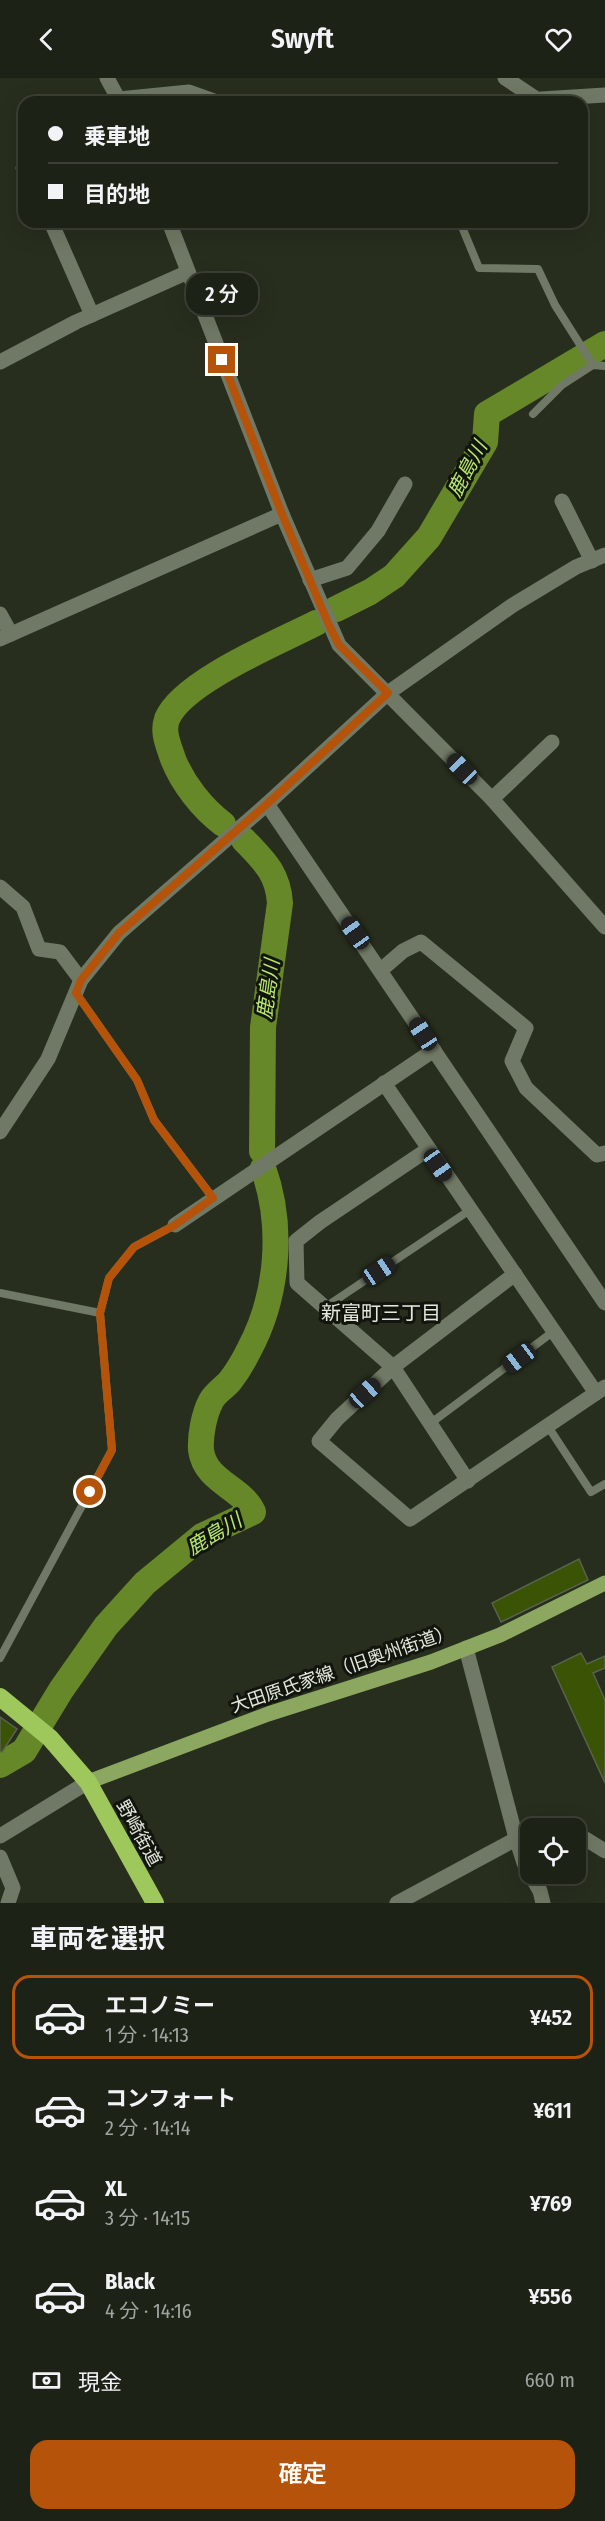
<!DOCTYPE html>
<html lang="ja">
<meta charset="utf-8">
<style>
:root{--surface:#1d2216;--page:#2a2f23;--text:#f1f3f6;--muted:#a0a4a1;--line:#3b3f35;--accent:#b45309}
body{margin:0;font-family:"Fira Sans Condensed","Noto Sans JP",sans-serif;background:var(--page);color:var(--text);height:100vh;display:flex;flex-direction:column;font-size:22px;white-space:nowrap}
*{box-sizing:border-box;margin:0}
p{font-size:20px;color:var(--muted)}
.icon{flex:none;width:33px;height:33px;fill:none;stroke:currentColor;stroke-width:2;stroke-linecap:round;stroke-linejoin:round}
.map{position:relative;height:1825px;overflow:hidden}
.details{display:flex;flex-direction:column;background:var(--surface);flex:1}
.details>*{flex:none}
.banner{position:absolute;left:18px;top:18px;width:570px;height:132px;border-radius:18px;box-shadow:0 6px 24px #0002,0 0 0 2px var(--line);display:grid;align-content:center;height:132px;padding:0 30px;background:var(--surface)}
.buttons{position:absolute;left:520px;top:1740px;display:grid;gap:12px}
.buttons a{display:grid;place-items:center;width:66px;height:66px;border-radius:12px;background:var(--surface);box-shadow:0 6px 24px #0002,0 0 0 2px var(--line);font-size:30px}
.end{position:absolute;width:27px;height:27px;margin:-14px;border:8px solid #b45309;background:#fff;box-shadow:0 0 0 3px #fff}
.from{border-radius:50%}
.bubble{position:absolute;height:42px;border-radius:18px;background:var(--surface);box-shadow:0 6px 24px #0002,0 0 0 2px var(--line);font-size:20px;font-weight:600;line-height:42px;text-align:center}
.car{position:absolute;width:18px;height:36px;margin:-18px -9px;border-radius:8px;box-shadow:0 0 4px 2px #0007;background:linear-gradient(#222 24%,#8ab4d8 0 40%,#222 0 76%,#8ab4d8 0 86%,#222 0)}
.banner b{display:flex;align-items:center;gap:21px;height:57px;font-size:22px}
.banner b+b{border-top:2px solid var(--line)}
.banner i{width:15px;height:15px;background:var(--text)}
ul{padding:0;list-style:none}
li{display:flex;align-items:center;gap:18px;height:84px;margin:0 12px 9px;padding:0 18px;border:3px solid transparent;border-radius:18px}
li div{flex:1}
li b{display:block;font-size:22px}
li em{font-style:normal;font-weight:600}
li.selected{border-color:var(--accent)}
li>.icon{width:54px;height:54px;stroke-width:1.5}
h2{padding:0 30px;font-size:27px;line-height:72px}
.pay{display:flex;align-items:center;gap:15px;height:66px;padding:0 30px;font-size:22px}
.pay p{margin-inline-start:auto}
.button{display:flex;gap:12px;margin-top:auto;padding:12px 30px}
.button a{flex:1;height:69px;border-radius:18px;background:var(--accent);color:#fff;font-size:24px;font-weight:600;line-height:69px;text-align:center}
header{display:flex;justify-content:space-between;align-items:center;height:78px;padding:0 30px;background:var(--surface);font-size:27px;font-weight:600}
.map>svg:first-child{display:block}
</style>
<header><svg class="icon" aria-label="back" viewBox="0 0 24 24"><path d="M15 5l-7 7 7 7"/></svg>Swyft<svg class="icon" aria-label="heart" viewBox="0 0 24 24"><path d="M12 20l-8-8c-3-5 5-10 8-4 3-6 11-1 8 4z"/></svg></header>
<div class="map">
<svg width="605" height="1825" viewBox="0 0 605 1825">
<rect width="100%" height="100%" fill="#272e1e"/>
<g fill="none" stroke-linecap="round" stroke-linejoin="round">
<g stroke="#668829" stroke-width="26">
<polyline points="336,531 370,514 394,498 429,459 485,364 487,336 605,266"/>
<path d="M223 746C202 730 183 706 173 681 169 668 162 655 167 641 182 604 279 564 316 545"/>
<path d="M244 762C264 783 278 795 280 825L263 949 262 1073"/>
<path d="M0 1687 24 1673 61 1612 106 1548 145 1505 202 1458 253 1434C242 1409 205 1404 201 1372 200 1358 204 1336 211 1323 215 1315 224 1310 230 1303 237 1294 244 1282 249 1272 278 1218 284 1148 263 1090"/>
</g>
</g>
<g fill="#3a5304" stroke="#59614f" stroke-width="1.5">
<polygon points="579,1481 588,1502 501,1544 492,1525"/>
<polygon points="581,1575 587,1586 605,1578 605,1590 593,1595 605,1622 605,1705 552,1589"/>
<polygon points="0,1639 17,1651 2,1674 0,1673"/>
</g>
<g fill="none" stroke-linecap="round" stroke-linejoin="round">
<g stroke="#707965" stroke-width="8">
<polyline points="460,144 479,190 538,191 555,227 593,287"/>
<polyline points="533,336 562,307 593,287 605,288"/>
<polyline points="76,915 137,1002 154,1042 213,1120"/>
<polyline points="0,1215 100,1235"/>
<polyline points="324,1230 470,1132"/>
<polyline points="431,1345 554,1253"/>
<polyline points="547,1347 591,1414 605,1406"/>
<polyline points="0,1580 112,1372 100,1235 109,1200 134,1169 175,1147"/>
</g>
<g stroke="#707965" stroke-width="15">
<polyline points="107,0 120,24"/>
<polyline points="505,0 538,22"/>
<polyline points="119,21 189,14 217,24"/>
<polyline points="534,24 541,21 605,17"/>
<polyline points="23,90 24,91"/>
<polyline points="51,144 92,237"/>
<polyline points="169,144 282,436 339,567 492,721 605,849"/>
<polyline points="0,284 76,244 188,194"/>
<polyline points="562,423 592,483"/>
<polyline points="310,502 347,490 378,453 405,406"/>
<polyline points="0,536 11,556"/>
<polyline points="0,561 282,436"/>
<polyline points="492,721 552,664"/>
<polyline points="0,809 23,829 39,871 60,874 81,902"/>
<polyline points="381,892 403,873 421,864 526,950 512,983 526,1010 597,1077 605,1075"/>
<polyline points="384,1005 596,1315"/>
<polyline points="0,1054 48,981 81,902 119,855 267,726 388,615 513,527 576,489 605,477"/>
<polyline points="427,1072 320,1144 296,1163 297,1205 393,1289 468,1403"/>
<polyline points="175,1147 434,972"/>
<polyline points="515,1196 393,1289 337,1341 319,1363 410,1441 605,1309"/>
<polyline points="466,1570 516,1760 524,1785 540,1813 543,1825"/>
<polyline points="536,1750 553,1747 563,1750"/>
<polyline points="576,1755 605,1773"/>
<polyline points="0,1779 13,1810 8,1825"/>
<polyline points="397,1825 531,1753"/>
</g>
<g stroke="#707965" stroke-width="15">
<polyline points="267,726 605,1225"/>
<polyline points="0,1758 88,1704"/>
</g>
<polyline stroke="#8ca860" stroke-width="15" points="88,1704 268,1636 431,1584 500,1557 605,1505"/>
<polyline stroke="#9ec85c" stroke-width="18" points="0,1619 50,1660 88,1704 155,1825"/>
</g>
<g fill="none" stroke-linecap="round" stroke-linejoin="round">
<polyline stroke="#b45309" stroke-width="8" points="90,1414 112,1372 100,1235 109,1200 134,1169 175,1147 213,1120 154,1042 137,1002 76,915 81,902 119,855 267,726 388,615 339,567 328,545 282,436 222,282"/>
</g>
<g text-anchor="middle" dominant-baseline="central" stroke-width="6" stroke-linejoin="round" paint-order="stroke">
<g font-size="18" fill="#e3e8dd" stroke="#12150e">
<text transform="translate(342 1591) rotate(-19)">大田原氏家線（旧奥州街道）</text>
<text transform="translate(139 1755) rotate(61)">野崎街道</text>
</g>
<g font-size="20" font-style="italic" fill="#b9e86f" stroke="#12150e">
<text transform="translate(467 391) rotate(-62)">鹿島川</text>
<text transform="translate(268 911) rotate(-82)">鹿島川</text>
<text transform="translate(214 1456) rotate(-31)">鹿島川</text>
</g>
<g font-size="20" fill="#e3e8dd" stroke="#12150e">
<text x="381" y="1235">新富町三丁目</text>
</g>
</g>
</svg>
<div class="buttons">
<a><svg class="icon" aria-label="locate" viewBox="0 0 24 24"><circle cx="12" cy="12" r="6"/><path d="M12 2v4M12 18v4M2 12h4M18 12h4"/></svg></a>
</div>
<i class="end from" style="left:90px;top:1414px"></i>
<i class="end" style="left:222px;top:282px"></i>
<div class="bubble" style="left:186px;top:195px;width:72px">2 分</div>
<i class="car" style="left:462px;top:691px;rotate:316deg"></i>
<i class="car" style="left:355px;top:855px;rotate:325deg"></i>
<i class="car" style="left:423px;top:956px;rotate:327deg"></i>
<i class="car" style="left:438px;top:1087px;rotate:145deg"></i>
<i class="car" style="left:379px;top:1193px;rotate:56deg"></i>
<i class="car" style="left:519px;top:1280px;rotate:233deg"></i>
<i class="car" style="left:365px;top:1315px;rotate:48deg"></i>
<div class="banner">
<b><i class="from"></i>乗車地</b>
<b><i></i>目的地</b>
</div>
</div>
<section class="details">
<h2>車両を選択</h2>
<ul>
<li class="selected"><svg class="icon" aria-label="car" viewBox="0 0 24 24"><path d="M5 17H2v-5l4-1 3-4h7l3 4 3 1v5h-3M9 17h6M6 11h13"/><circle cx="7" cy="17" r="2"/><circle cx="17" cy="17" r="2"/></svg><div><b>エコノミー</b><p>1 分 · 14:13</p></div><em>¥452</em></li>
<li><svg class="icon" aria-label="car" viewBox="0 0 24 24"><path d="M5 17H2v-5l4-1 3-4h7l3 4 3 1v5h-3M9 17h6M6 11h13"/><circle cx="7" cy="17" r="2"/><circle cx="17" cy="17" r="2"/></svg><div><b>コンフォート</b><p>2 分 · 14:14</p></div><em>¥611</em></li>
<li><svg class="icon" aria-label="car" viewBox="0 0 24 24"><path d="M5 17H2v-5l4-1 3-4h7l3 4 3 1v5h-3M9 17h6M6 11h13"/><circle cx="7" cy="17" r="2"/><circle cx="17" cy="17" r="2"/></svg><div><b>XL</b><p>3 分 · 14:15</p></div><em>¥769</em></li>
<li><svg class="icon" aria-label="car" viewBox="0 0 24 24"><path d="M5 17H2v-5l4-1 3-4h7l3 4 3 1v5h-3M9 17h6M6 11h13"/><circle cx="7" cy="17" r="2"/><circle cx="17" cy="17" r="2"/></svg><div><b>Black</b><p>4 分 · 14:16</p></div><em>¥556</em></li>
</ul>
<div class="pay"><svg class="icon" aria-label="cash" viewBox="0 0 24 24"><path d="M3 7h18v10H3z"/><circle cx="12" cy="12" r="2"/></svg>現金<p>660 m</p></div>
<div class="button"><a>確定</a></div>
</section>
